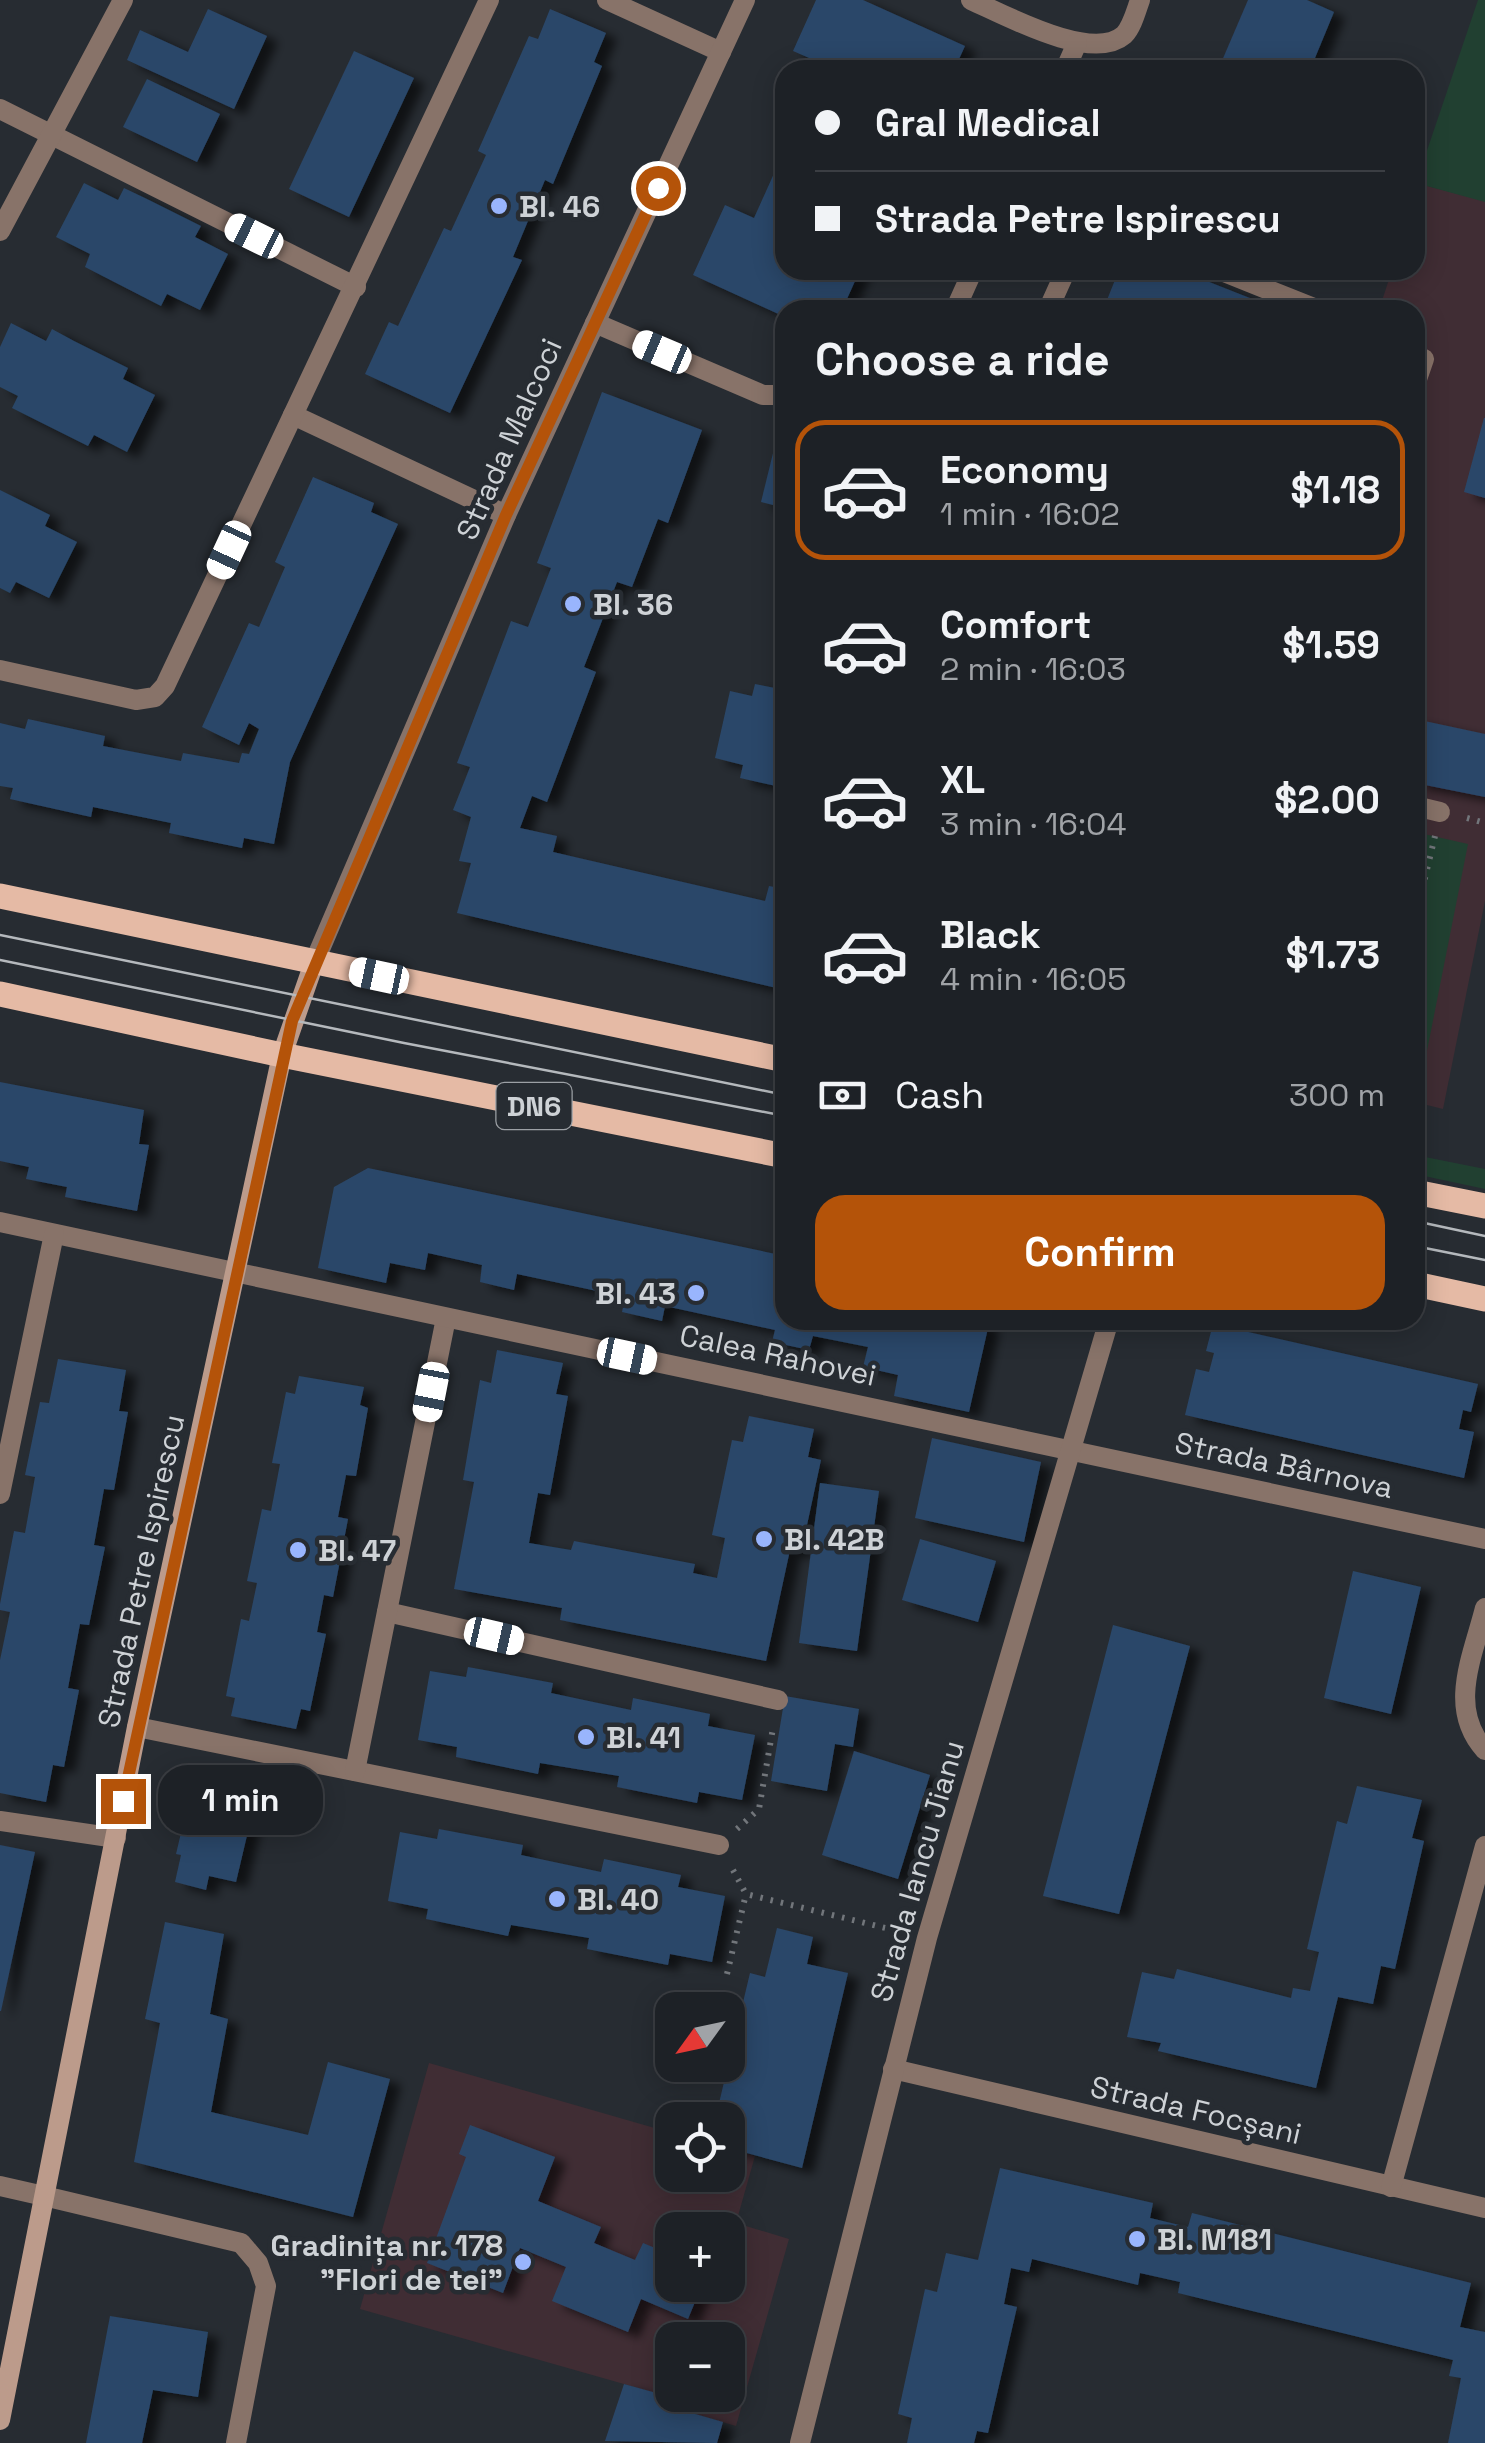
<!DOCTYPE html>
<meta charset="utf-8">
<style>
:root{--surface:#1d2126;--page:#2a2e32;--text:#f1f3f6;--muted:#a0a3a7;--line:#3b3e43;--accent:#b45309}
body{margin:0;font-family:"Space Grotesk",sans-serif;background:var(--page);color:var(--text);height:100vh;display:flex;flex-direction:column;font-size:38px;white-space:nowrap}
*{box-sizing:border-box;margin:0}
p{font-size:32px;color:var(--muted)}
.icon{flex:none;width:55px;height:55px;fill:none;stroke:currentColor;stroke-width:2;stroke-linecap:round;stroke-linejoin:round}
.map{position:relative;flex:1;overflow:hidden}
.sheet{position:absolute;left:775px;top:300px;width:650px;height:1030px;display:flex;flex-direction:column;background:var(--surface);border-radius:30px;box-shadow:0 5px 25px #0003,0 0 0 2px var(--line)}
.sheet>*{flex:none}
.top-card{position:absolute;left:775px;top:60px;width:650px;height:220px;border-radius:30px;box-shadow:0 5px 25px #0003,0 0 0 2px var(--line);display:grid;align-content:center;height:220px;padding:0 40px;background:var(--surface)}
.needle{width:65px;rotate:237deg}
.buttons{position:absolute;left:655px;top:1992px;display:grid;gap:20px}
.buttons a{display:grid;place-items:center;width:90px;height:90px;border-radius:20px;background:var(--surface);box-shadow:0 5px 25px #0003,0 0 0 2px var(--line);font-size:50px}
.end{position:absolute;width:45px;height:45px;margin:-22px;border:12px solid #b45309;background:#fff;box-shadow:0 0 0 5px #fff}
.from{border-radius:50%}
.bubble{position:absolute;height:70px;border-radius:30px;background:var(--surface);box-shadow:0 5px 25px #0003,0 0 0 2px var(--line);font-size:32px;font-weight:800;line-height:70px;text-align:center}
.car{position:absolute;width:30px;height:60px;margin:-30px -15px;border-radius:12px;box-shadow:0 0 8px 2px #0007;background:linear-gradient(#fff 24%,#345 0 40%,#fff 0 76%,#345 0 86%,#fff 0)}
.top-card b{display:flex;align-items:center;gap:35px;height:95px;font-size:38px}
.top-card b+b{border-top:2px solid var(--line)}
.top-card i{width:25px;height:25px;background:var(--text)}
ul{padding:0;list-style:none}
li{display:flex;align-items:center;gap:30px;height:140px;margin:0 20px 15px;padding:0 20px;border:5px solid transparent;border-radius:30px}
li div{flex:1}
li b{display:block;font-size:38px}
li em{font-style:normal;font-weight:800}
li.on{border-color:var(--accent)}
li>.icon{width:90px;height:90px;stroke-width:1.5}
h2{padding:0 40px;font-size:45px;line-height:120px}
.pay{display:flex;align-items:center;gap:25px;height:110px;padding:0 40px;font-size:38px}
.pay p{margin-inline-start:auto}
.action{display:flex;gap:20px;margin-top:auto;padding:20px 40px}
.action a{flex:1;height:115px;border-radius:30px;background:var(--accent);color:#fff;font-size:40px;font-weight:800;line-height:115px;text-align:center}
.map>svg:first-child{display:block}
</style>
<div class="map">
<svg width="1485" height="2443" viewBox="0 0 1485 2443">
<defs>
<filter id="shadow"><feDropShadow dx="11" dy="6" stdDeviation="5" flood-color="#0009"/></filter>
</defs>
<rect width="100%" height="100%" fill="#272c32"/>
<g fill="#402d34" fill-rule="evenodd">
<polygon points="1416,183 1485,201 1485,901 1443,1109 1415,1102 1415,310 1379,310 1392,270 1415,270"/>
<path d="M429 2063 672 2133V2175H728V2148L755 2156 736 2223 789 2239 736 2426 657 2403 659 2394 360 2309ZM672 2230H728V2285H672ZM672 2340H728V2395H672Z"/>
</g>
<g fill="#214031">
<polygon points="1478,0 1485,0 1485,202 1416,183"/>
<polygon points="1415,832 1468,844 1421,1081 1415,1080"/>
<polygon points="1415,1155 1485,1169 1485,1189 1415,1174"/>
</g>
<g fill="#2a4769" filter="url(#shadow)">
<polygon points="816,0 863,0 965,46 954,70 821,70 823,64 793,51"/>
<polygon points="1248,0 1307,0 1334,12 1310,70 1218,70"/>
<polygon points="208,9 267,36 234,109 127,60 140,30 188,52"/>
<polygon points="550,9 606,33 594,62 602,66 553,184 545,180 513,257 522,260 450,413 365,374 389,322 398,326 444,228 451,231 486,155 478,151 529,36 538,39"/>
<polygon points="354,51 414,78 349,217 289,189"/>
<polygon points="147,79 220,114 197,162 123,127"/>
<polygon points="785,149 785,270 860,270 842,310 785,310 785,317 693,275 725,205 754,218"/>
<polygon points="84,183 118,200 124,188 149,200 201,226 195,237 228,254 200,310 167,294 161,306 85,267 90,254 56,237"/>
<polygon points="1119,270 1179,270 1280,310 1103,310"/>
<polygon points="11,323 46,341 52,329 74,341 128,368 123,379 155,395 127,452 94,435 88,446 12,408 18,396 0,387 0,347"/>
<polygon points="602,392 702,430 668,523 658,519 632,587 617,582 584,667 596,672 547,802 532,796 520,828 557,836 553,852 765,901 769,886 785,889 785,990 457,913 471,863 459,861 471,817 453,810 470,767 457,763 511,621 528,627 551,568 537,563"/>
<polygon points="1484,418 1485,418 1485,498 1464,492"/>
<polygon points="776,441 785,443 785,508 761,502"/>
<polygon points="313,477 374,503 371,512 398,524 290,762 274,844 244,838 242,848 169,833 171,823 93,807 91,817 10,799 13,788 0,786 0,723 25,729 28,719 105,736 103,746 181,761 183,753 239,763 242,753 249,754 259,729 249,723 239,745 202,727 249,623 259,627 285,567 275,562"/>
<polygon points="0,490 50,515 45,526 77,542 49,598 16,582 10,593 0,588"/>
<polygon points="755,684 785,690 785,788 740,778 743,765 715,758 730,691 752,696"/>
<polygon points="1415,719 1485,734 1485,797 1415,783"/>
<polygon points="0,1082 144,1110 139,1144 149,1145 137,1211 65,1197 67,1187 26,1179 29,1167 0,1161"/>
<polygon points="368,1168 785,1256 785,1320 983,1320 988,1328 969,1412 894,1396 898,1375 863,1367 868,1347 813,1336 809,1350 772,1342 775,1330 665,1306 662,1321 622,1312 625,1297 517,1274 514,1290 480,1282 482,1265 428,1253 425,1270 390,1263 386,1283 318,1268 334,1187"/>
<polygon points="1213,1324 1478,1384 1471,1412 1463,1410 1459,1429 1474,1432 1464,1478 1185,1415 1196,1369 1209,1372 1214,1353 1206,1351"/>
<polygon points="497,1350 563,1363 556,1394 568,1396 550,1495 538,1493 529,1543 571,1550 574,1541 695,1564 693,1573 717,1578 725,1538 712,1535 732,1440 743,1442 749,1416 814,1429 808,1457 821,1460 801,1553 790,1550 766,1661 560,1620 562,1608 454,1589 474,1482 463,1480 480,1380 491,1383"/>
<polygon points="58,1359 126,1370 119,1411 128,1412 114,1490 104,1489 94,1545 105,1547 89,1625 80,1624 68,1688 79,1690 64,1767 53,1765 46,1802 0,1793 0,1660 10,1612 0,1610 0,1604 14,1531 25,1533 35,1477 25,1475 40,1402 49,1403"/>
<polygon points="299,1376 364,1387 360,1405 368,1408 356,1476 346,1475 338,1517 348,1519 333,1597 324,1595 317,1632 326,1634 310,1711 301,1709 296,1729 231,1716 235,1698 226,1696 241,1619 249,1621 257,1583 247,1581 262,1509 271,1511 280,1464 272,1463 286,1392 295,1394"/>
<polygon points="932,1438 1041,1462 1024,1542 915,1518"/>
<polygon points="820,1483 879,1491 857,1651 799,1643"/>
<polygon points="920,1539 996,1561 978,1622 902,1600"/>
<polygon points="1353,1571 1421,1587 1391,1714 1324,1698"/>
<polygon points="1113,1625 1190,1646 1119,1914 1043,1896"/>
<polygon points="468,1667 553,1683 551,1693 631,1710 633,1698 710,1714 708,1726 755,1735 742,1800 699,1792 697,1803 617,1787 619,1776 540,1763 538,1774 456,1757 457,1747 418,1740 430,1671 466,1677"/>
<polygon points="785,1696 859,1709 853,1747 835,1744 827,1791 771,1781"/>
<polygon points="854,1751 930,1775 898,1879 822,1855"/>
<polygon points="195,1774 258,1789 236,1882 209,1876 206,1890 175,1882 181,1855 176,1854"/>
<polygon points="1357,1786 1422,1800 1412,1838 1424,1841 1395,1969 1381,1966 1373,2004 1338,1997 1316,2088 1158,2051 1161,2043 1127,2037 1142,1972 1174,1979 1177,1969 1291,1998 1293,1988 1310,1991 1319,1952 1307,1949 1337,1821 1347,1824"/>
<polygon points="439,1829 523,1845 521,1855 601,1872 604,1859 681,1875 678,1887 725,1896 712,1962 670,1954 668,1965 587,1949 589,1938 511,1925 508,1936 426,1919 428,1909 388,1901 400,1832 437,1839"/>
<polygon points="0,1845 35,1852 1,2011 0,2011"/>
<polygon points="165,1922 224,1934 210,2014 228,2019 211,2112 308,2135 328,2062 390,2079 353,2217 134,2162 160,2023 145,2019"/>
<polygon points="777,1928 813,1937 807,1964 848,1973 802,2168 728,2148 728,2120 715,2120 750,1973 765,1977"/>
<polygon points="470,2125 555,2157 538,2201 601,2227 594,2243 635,2260 643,2243 672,2255 672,2285 702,2285 688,2319 641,2299 628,2332 552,2301 566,2267 520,2248 503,2293 427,2263 466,2157 459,2154"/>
<polygon points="1000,2168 1153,2203 1150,2218 1188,2227 1192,2213 1471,2283 1460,2327 1485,2332 1485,2443 1448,2443 1461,2378 1449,2376 1453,2360 1178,2293 1180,2282 1140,2273 1138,2285 1032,2259 1029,2272 1011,2268 1004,2304 1017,2307 988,2433 977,2431 974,2443 907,2443 912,2418 898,2414 925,2289 937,2292 946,2253 978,2260"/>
<polygon points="110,2316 208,2332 198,2397 153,2390 142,2443 86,2443"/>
<polygon points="624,2384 660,2394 657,2403 723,2422 717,2443 605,2441"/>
</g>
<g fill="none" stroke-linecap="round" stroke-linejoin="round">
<g stroke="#72767b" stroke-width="6" stroke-dasharray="2.5 8" stroke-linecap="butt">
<polyline points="1467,818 1485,823"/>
<polyline points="1415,920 1435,836"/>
<polyline points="737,1829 759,1809 773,1728"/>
<polyline points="733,1870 746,1894 902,1932"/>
<polyline points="727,1974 746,1894"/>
</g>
<g stroke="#887369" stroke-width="20">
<polyline points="607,0 721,52"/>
<polyline points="52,135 356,287"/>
<polyline points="1219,270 1319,310"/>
<polyline points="1048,310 1066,270"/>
<polyline points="1415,385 1424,359"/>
<polyline points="293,415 506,515"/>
<polyline points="0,670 136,700 155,697 165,686 489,0"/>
<polyline points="1415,806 1440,812"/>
<polyline points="387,1612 778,1700"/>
<polyline points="137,1727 719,1845"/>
<polyline points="355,1771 446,1318"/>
<polyline points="44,2196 241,2243 258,2263 266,2286 236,2443"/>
</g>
<g stroke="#887369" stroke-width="20">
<path d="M971 0C1005 15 1092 63 1124 35 1132 27 1136 11 1140 0"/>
<polyline points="1065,70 1077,43"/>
<polyline points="0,109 52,135"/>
<polyline points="0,231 123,0"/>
<polyline points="955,310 973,270"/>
<polyline points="595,323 763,395 785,395"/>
<polyline points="314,963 506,515 745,0"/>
<polyline points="0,1222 1485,1539"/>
<polyline points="0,1494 54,1234"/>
<path d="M1485 1608C1473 1656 1447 1708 1485 1750"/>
<polyline points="0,1821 116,1838"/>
<polyline points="893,2069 1485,2208"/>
<polyline points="0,2186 44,2196"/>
<polyline points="1391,2187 1485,1846"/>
<polyline points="800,2443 927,1938 1109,1320"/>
</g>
<polyline stroke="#bc9b8b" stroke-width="20" points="0,2420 137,1727 282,1055 314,963"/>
<g stroke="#e5baa5" stroke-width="25">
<polyline points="0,896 785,1060"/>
<polyline points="0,994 282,1055 785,1156"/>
<polyline points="1415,1192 1485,1206"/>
<polyline points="1415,1284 1485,1299"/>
</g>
<g stroke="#b5b9bd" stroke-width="2.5">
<polyline points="0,935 785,1095"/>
<polyline points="0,960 404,1043 785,1116"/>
<polyline points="1415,1221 1485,1236"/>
<polyline points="1415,1246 1485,1260"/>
</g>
</g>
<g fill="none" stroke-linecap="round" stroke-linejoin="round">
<polyline stroke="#b45309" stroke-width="12" points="123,1801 292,1021 506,515 658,188"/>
</g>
<g fill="#99b5fd" stroke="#272c32" stroke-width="4">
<circle cx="499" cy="206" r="10"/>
<circle cx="573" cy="604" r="10"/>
<circle cx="696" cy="1293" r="10"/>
<circle cx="764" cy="1539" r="10"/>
<circle cx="298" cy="1550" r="10"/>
<circle cx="586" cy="1737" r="10"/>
<circle cx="557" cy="1899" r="10"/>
<circle cx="1137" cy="2239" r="10"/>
<circle cx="523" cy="2262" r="10"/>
</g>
<g text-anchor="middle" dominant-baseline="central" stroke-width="9" stroke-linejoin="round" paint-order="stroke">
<rect fill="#272c32" stroke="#9ca0a5" stroke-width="2.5" x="496.5" y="1083" width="75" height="46" rx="8"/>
<g font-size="28" font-weight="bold" fill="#ced2d6">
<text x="534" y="1106">DN6</text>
</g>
<g font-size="30" font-weight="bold" fill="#ced2d6" stroke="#272c32" text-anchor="start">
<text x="519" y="206">Bl. 46</text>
<text x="593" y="604">Bl. 36</text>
<text x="676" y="1293" text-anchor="end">Bl. 43</text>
<text x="784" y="1539">Bl. 42B</text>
<text x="318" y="1550">Bl. 47</text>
<text x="606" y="1737">Bl. 41</text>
<text x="577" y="1899">Bl. 40</text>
<text x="1157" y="2239">Bl. M181</text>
<text x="503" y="2245" text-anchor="end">Gradinița nr. 178<tspan x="503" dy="34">"Flori de tei"</tspan></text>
</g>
<g font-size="30" fill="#ced2d6" stroke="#272c32">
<text transform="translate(509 439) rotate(-66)">Strada Malcoci</text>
<text transform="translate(778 1355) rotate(12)">Calea Rahovei</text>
<text transform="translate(1284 1465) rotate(12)">Strada Bârnova</text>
<text transform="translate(141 1571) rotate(-78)">Strada Petre Ispirescu</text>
<text transform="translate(917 1871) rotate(-74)">Strada Iancu Jianu</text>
<text transform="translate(1196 2110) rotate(13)">Strada Focșani</text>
</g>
</g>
</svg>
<div class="buttons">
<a><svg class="needle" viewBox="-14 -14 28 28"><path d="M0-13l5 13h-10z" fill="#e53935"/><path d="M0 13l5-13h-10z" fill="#a0a3a7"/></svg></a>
<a><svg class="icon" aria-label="locate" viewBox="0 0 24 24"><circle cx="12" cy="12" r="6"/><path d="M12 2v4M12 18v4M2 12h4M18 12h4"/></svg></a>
<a>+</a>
<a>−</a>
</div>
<i class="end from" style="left:658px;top:188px"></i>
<i class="end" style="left:123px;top:1801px"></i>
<div class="bubble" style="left:158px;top:1765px;width:165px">1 min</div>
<i class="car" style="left:254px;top:236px;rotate:296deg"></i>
<i class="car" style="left:662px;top:352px;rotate:293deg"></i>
<i class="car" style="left:229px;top:550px;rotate:205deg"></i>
<i class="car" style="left:379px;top:976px;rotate:282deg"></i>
<i class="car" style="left:627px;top:1356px;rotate:102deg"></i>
<i class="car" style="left:431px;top:1392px;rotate:191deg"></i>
<i class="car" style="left:494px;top:1636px;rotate:103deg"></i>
<div class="top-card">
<b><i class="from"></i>Gral Medical</b>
<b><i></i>Strada Petre Ispirescu</b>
</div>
<section class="sheet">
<h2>Choose a ride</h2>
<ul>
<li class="on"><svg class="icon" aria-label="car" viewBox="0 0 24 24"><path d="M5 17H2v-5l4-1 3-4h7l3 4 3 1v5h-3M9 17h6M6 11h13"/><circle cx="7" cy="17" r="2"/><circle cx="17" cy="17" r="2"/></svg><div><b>Economy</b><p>1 min · 16:02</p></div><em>$1.18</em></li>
<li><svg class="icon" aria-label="car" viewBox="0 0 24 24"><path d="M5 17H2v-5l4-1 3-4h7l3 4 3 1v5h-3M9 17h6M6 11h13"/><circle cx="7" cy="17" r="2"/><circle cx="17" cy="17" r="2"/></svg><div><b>Comfort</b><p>2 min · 16:03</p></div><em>$1.59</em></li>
<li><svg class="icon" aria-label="car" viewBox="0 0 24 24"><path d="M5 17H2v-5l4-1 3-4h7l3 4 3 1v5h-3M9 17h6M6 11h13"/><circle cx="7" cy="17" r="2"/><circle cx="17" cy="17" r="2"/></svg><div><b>XL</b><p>3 min · 16:04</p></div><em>$2.00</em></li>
<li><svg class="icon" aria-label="car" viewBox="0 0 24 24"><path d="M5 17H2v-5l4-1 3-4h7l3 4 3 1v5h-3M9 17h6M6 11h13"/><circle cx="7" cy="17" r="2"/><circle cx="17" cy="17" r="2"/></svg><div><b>Black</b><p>4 min · 16:05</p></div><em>$1.73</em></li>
</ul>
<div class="pay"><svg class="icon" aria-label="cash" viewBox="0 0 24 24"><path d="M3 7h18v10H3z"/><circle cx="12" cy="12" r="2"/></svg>Cash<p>300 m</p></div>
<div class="action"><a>Confirm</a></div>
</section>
</div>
